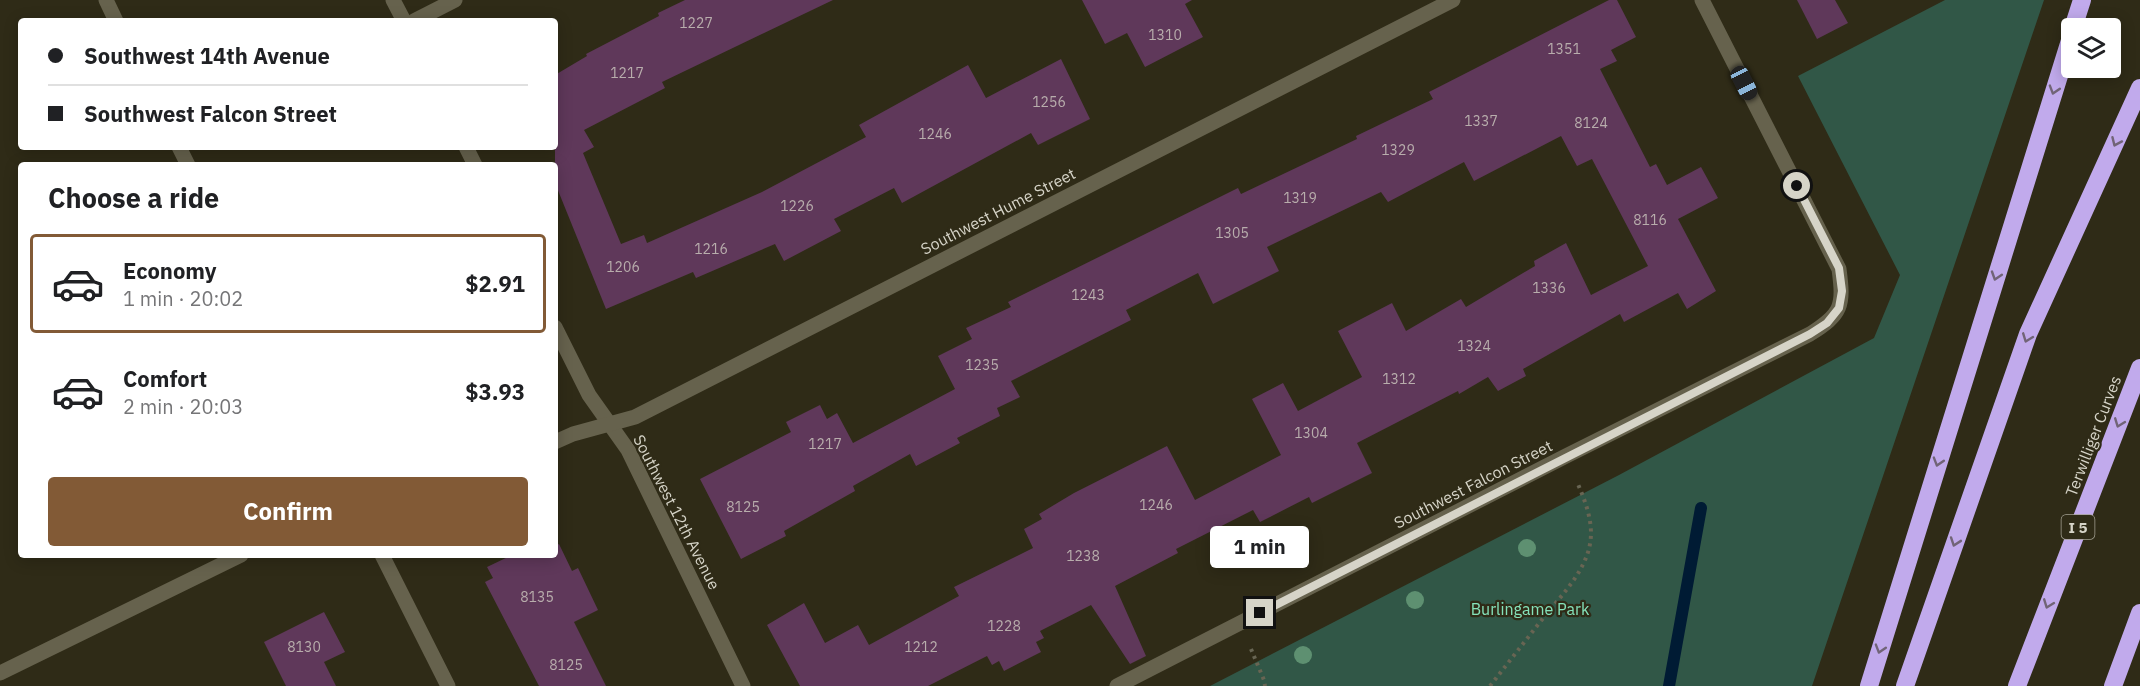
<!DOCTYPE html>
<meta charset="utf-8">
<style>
:root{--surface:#fff;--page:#f2f2f2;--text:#202124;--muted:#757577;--line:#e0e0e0;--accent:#825a36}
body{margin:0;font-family:"IBM Plex Sans",sans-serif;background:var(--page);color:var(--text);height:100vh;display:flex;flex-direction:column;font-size:22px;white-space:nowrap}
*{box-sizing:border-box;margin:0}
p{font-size:20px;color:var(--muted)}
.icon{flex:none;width:33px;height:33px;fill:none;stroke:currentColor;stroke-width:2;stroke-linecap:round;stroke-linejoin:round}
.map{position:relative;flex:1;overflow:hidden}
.panel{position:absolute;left:18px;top:162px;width:540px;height:396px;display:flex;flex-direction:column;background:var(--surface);border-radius:6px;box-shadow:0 3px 15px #0003}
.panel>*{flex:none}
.top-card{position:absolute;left:18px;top:18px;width:540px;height:132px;border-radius:6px;box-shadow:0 3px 15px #0003;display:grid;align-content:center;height:132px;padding:0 30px;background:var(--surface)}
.buttons{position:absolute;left:2061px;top:18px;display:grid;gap:12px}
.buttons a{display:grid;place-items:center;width:60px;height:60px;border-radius:6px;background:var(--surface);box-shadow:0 3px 15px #0003;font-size:30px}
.end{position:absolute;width:27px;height:27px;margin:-14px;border:8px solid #d6d4c8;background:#111;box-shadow:0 0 0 3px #111}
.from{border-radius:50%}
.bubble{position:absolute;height:42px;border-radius:6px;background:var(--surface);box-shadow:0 3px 15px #0003;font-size:20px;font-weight:800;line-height:42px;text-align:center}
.car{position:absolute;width:18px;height:36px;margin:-18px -9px;border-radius:8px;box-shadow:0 0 4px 2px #0007;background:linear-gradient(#222 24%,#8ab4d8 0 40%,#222 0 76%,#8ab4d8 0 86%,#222 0)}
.top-card b{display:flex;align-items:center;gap:21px;height:57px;font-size:22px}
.top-card b+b{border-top:2px solid var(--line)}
.top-card i{width:15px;height:15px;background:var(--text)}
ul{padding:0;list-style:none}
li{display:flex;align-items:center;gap:18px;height:99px;margin:0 12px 9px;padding:0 18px;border:3px solid transparent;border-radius:6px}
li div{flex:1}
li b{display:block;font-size:22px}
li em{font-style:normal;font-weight:800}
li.active{border-color:var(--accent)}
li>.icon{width:54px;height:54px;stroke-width:1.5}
h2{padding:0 30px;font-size:27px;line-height:72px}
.button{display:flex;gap:12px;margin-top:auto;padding:12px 30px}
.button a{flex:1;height:69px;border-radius:6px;background:var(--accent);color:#fff;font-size:24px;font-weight:800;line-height:69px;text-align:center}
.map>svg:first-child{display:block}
</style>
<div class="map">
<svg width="2140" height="686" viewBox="0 0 2140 686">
<rect width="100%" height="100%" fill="#2f2b17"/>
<polygon fill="#315747" points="1945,0 2044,0 1812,686 1210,686 1619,475 1874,338 1900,275 1798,76"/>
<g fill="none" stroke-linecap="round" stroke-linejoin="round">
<polyline stroke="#001b34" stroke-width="12" points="1669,686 1701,508"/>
</g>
<g fill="#5f385a">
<polygon points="685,0 833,0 662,82 665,88 584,130 594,147 583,153 621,244 644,235 647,243 762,192 866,137 859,125 968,65 986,98 1061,59 1090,119 1038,145 1031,133 902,203 894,188 834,219 841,231 784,261 775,244 696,278 693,272 606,309 555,183 555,75 587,56 586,54 659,16 658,13"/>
<polygon points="1082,0 1192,0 1185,4 1203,37 1145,67 1127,33 1105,44"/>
<polygon points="1609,0 1617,0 1636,37 1611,50 1617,61 1600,69 1650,167 1656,164 1667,185 1701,167 1718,198 1678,219 1716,291 1687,309 1678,293 1624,322 1620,314 1523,369 1526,376 1498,391 1488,377 1459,394 1458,391 1357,443 1372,473 1312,503 1309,497 1260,522 1253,510 1176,549 1178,553 1115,586 1146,656 1130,664 1091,605 1040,631 1044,638 1036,642 1041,652 1004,671 999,661 992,665 987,656 928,686 800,686 767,625 804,603 825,643 858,625 869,645 959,596 954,587 1033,548 1024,529 1042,519 1039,514 1074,493 1167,446 1195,500 1281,455 1252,399 1283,383 1298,411 1362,377 1338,331 1392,303 1406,331 1461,299 1466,307 1535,266 1534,261 1566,243 1591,295 1648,266 1592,159 1577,166 1561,136 1474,181 1464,162 1388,202 1381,192 1267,247 1279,271 1213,304 1198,273 1126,310 1131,320 1011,381 1020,397 997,408 1000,416 957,438 960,443 916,466 910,454 853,486 855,491 784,531 786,536 741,559 700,479 791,432 786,422 820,405 827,419 837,413 853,443 955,389 938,356 972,339 966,328 1011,307 1008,302 1238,188 1241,194 1357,139 1356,136 1433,99 1429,92"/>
<polygon points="1797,0 1835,0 1848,23 1817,39"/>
<polygon points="559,544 572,571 578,568 598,610 574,622 606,686 539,686 485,582 493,578 487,567 512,555 555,555 555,546"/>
<polygon points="324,612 345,652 324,662 336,686 286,686 264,642"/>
</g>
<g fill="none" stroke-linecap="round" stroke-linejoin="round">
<g stroke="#686553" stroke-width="4" stroke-dasharray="3 4.5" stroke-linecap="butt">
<polyline points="1251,649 1264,680 1265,686"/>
<path d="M1490 686C1508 663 1526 640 1544 617 1561 596 1585 572 1590 544 1594 523 1585 500 1577 482"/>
</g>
<g stroke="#66624d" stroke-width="15">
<polyline points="106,0 116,21"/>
<polyline points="393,0 404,21"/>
<polyline points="414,21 455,0"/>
<polyline points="179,147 188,165"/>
<polyline points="466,147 475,165"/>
<polyline points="555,327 589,395 628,450 743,686"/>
<polyline points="555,442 573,434 635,417 1453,0"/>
<polyline points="382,555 448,686"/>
<polyline points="0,673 241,555"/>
<path d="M1117 686 1566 456 1810 334C1842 314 1844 306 1839 269L1702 0"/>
</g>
<g stroke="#c1aaec" stroke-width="18">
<polyline points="2073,28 2082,0"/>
<polyline points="1869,686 2072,34"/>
<polyline points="1905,686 2028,334 2140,88"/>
<polyline points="2017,686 2140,368"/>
<polyline points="2113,686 2140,613"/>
</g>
</g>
<g fill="#5e9071">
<circle cx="1527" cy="548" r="9"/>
<circle cx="1415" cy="600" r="9"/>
<circle cx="1303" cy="655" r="9"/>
</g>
<defs><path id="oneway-chevron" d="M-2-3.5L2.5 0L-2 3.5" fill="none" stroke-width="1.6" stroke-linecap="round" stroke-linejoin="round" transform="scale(1.5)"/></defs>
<g stroke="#716477">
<use href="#oneway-chevron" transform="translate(2054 90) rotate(107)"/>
<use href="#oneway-chevron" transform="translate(2116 142) rotate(114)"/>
<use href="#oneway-chevron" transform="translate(1996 276) rotate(108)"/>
<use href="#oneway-chevron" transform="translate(2027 338) rotate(111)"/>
<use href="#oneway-chevron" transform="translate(2119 423) rotate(111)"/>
<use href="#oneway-chevron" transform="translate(1938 462) rotate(107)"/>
<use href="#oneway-chevron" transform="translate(1955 542) rotate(109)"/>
<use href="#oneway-chevron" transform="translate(2048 604) rotate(111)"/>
<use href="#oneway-chevron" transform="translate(1880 649) rotate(107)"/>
</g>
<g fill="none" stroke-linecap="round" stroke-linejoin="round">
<polyline stroke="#d6d4c8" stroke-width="8" points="1260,613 1810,334 1827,323 1839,308 1842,291 1839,268 1797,186"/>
</g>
<g text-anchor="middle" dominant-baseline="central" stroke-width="4.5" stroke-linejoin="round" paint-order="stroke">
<g font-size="14" fill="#b8adac">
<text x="696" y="23">1227</text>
<text x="1165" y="35">1310</text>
<text x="1564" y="49">1351</text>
<text x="627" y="73">1217</text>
<text x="1049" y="102">1256</text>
<text x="1481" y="121">1337</text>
<text x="1591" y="123">8124</text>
<text x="935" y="134">1246</text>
<text x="1398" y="150">1329</text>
<text x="1300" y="198">1319</text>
<text x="797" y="206">1226</text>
<text x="1650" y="220">8116</text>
<text x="1232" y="233">1305</text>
<text x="711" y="249">1216</text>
<text x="623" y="267">1206</text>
<text x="1549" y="288">1336</text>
<text x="1088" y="295">1243</text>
<text x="1474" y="346">1324</text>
<text x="982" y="365">1235</text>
<text x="1399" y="379">1312</text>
<text x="1311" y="433">1304</text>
<text x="825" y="444">1217</text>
<text x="1156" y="505">1246</text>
<text x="743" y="507">8125</text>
<text x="1083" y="556">1238</text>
<text x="537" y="597">8135</text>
<text x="1004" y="626">1228</text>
<text x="304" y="647">8130</text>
<text x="921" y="647">1212</text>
<text x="566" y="665">8125</text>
</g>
<rect fill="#2f2b17" stroke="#a4a193" stroke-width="1.5" x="2061.5" y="515" width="33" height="24" rx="4.5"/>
<g font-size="15" font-weight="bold" fill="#d6d4c8">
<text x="2078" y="527">I 5</text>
</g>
<g font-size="16" fill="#d6d4c8" stroke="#2f2b17">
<text transform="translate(998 211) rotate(-27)">Southwest Hume Street</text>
<text transform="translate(2093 436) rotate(-69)">Terwilliger Curves</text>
<text transform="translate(1473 484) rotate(-27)">Southwest Falcon Street</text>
<text transform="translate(677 512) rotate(63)">Southwest 12th Avenue</text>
</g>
<g font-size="16" fill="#85e2ba" stroke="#2f2b17">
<text x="1530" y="609">Burlingame Park</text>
</g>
</g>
</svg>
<div class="buttons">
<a><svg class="icon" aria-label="layers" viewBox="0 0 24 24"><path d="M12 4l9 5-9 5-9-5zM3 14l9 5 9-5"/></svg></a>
</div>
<i class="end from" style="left:1797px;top:186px"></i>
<i class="end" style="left:1260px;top:613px"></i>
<div class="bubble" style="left:1210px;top:526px;width:99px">1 min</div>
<i class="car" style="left:1744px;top:83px;rotate:153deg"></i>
<div class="top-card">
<b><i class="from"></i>Southwest 14th Avenue</b>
<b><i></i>Southwest Falcon Street</b>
</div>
<section class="panel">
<h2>Choose a ride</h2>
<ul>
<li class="active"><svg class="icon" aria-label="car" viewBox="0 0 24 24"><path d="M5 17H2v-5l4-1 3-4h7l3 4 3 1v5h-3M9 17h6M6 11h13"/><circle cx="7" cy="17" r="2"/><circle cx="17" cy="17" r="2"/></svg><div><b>Economy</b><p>1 min · 20:02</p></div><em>$2.91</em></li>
<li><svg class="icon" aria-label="car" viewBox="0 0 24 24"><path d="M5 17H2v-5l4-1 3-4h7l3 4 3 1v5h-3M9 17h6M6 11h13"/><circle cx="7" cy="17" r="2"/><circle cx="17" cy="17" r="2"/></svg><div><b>Comfort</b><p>2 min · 20:03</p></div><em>$3.93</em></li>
</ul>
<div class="button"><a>Confirm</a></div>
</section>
</div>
